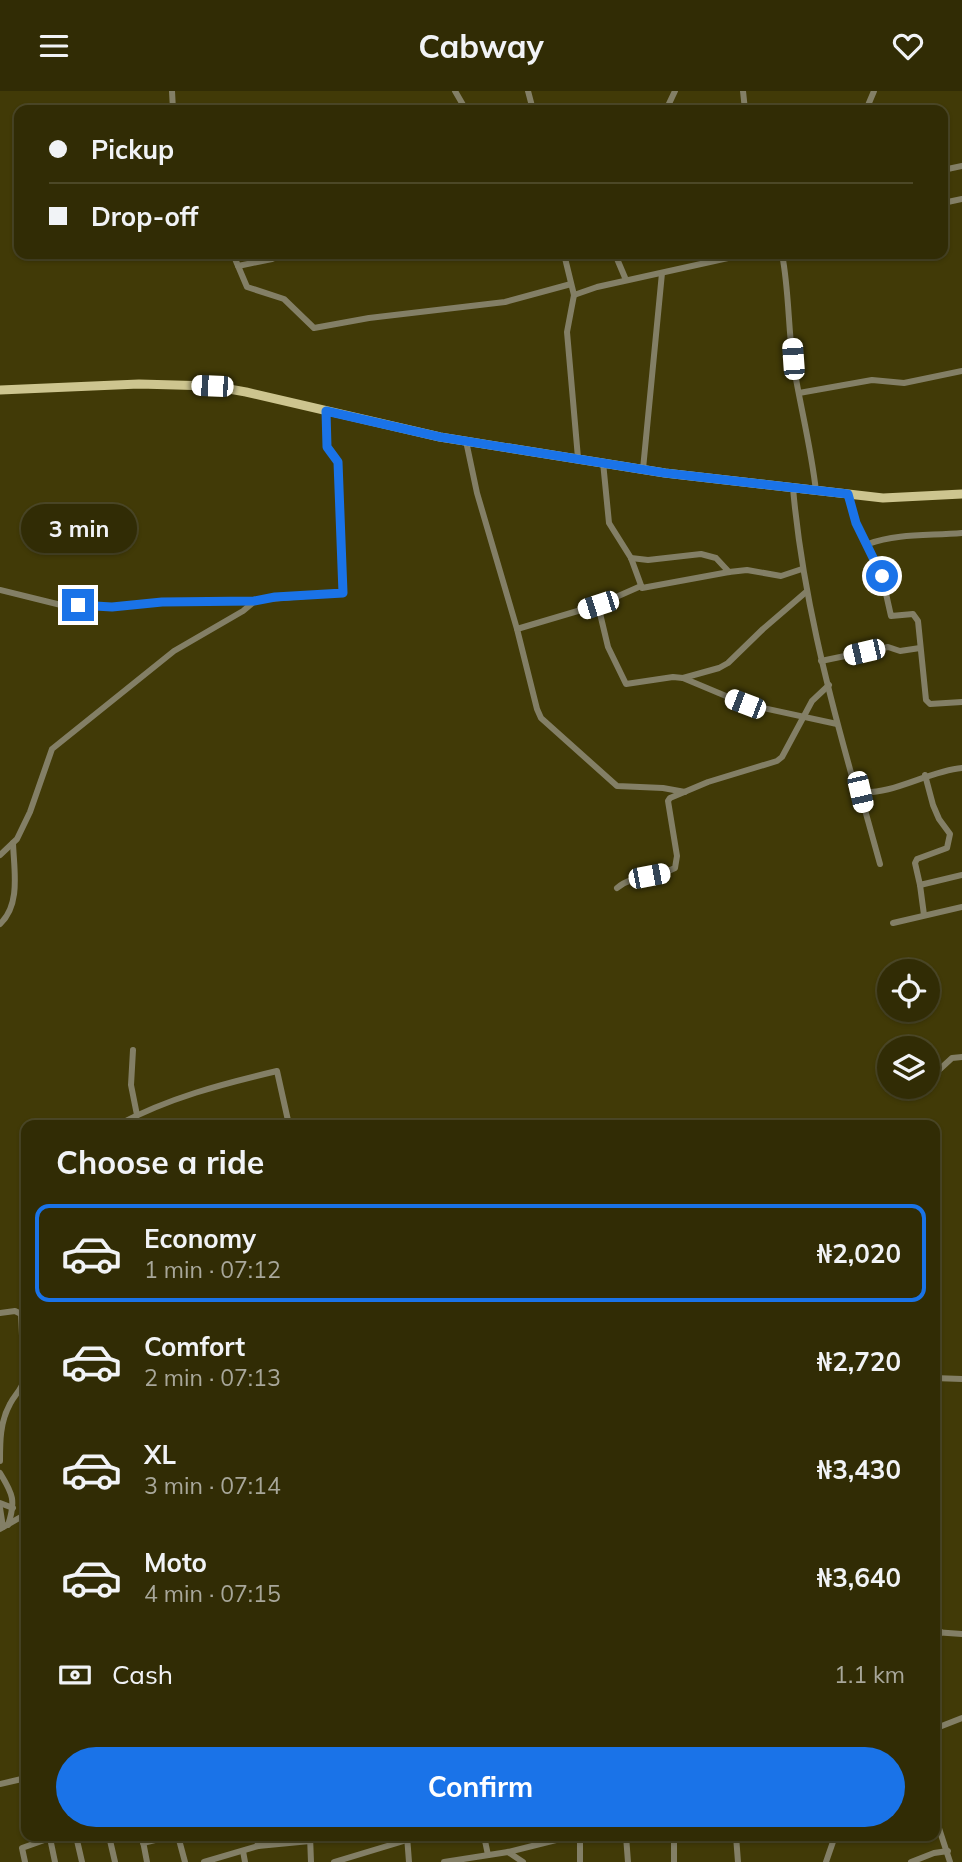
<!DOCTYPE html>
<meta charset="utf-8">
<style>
:root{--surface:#312c05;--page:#3d3813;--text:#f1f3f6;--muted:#a8a79a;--line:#4c4827;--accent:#1a73e8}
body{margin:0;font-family:Mulish,sans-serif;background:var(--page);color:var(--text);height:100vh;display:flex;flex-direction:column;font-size:26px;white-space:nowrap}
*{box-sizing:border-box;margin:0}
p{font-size:23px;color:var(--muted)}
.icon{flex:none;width:38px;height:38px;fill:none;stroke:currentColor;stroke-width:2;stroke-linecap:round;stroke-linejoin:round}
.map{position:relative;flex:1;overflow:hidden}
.panel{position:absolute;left:21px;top:1029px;width:919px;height:721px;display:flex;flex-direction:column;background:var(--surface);border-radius:14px;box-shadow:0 2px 5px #0004,0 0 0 2px var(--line)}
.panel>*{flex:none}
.hud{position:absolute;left:14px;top:14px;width:934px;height:154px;border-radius:14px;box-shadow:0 2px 5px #0004,0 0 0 2px var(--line);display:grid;align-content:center;height:154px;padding:0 35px;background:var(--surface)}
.tools{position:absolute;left:877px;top:868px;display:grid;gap:14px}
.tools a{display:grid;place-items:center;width:63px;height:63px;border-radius:50%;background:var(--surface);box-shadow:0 2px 5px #0004,0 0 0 2px var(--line);font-size:35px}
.end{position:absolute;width:32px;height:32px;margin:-16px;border:9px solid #1a73e8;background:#fff;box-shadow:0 0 0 4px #fff}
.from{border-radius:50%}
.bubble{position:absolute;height:49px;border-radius:24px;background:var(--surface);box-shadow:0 2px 5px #0004,0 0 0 2px var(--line);font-size:23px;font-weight:700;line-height:49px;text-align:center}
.car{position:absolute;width:21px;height:42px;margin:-21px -10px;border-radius:9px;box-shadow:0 0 5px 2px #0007;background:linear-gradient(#fff 24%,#345 0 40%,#fff 0 76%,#345 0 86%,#fff 0)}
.hud b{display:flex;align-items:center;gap:24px;height:66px;font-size:26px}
.hud b+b{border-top:2px solid var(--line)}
.hud i{width:18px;height:18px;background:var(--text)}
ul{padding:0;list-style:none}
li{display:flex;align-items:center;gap:21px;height:98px;margin:0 14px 10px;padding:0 21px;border:4px solid transparent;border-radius:14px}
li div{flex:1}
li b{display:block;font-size:26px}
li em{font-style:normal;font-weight:700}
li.active{border-color:var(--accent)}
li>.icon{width:63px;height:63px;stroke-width:1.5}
h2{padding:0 35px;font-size:32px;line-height:84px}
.pay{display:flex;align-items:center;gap:18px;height:77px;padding:0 35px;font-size:26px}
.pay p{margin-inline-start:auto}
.button{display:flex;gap:14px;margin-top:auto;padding:14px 35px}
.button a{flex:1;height:80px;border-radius:42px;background:var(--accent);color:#fff;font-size:28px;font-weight:700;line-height:80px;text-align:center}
header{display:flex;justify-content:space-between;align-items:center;height:91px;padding:0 35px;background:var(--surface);font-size:32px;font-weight:700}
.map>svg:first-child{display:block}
</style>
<header><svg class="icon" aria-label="menu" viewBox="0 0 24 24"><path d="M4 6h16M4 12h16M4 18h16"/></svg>Cabway<svg class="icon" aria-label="heart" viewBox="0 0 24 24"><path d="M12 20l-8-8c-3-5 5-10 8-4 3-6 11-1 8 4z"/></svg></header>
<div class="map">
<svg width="962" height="1771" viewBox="0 0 962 1771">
<rect width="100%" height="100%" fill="#413a07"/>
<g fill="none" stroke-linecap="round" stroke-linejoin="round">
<g stroke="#837f66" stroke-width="6">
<polyline points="172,0 173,19"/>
<polyline points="455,0 466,19"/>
<polyline points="528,0 533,19"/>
<polyline points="743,0 745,19"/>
<polyline points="666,19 675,0"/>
<polyline points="866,19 874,0"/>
<polyline points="943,79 962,75"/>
<polyline points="943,112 962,108"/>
<polyline points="233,163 247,196 284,208 314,237 369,227 505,211 571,193"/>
<polyline points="564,163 574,204 567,241 578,367"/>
<polyline points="615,163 626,189"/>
<path d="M782 163C789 199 788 235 793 271 800 314 811 356 816 400"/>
<polyline points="238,175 272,168 283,163"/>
<polyline points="574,204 597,196 746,163"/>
<polyline points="799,302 872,289 904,292 962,280"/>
<polyline points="466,350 477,402 517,538 537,618 541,627 617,695 663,697 685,701"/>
<polyline points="603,371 609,432 631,467 642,497 729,481 747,479 781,485 802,478"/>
<polyline points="643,378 662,182"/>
<path d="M793 397C802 499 827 597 855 696L860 701C893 704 928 680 962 677"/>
<polyline points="848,403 856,432 882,485 891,525 913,523 918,530 926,609 930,613 962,611"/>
<path d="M868 453C898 442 930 445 962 442"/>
<polyline points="631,467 648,469 701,463 716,467 729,481"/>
<polyline points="0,499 61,514 112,516 162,511 254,510"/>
<polyline points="598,514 608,556 626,593 673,586 683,587 745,613 837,633"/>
<polyline points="517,538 598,514 641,495"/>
<polyline points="821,570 888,556 900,560 920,557"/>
<polyline points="683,587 719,577 728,572 763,538 806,501"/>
<polyline points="925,684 933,714 939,728 950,743 947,757 917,768 915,772 920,794 962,784"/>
<polyline points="860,701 880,773"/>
<polyline points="0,764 17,748 30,721 52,658 174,560 243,520 256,509 343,502 338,371 327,356 326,320"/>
<polyline points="920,794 924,824"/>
<path d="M617 797C634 783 656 787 675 777L677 765 668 710 670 707 708 691 777 670 782 666 812 610 829 594"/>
<polyline points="893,832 962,816"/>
<path d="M0 833C21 814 14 779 13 752"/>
<polyline points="133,959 131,994 137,1024"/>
<polyline points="928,989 952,967 962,966"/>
<path d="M118 1034C168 1007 222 993 277 980L289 1034"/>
<path d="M0 1222 15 1220 21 1223 24 1288C22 1299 15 1303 10 1313 0 1331 0 1350 0 1370"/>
<polyline points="934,1287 962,1288"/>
<path d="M0 1382C13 1403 16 1410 8 1434"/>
<polyline points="0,1412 13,1417"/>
<polyline points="0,1417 3,1436"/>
<polyline points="0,1438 26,1423"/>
<polyline points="934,1541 962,1543"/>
<polyline points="934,1553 941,1541"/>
<polyline points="934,1638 962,1627"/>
<polyline points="0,1693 26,1687"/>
<polyline points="934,1722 950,1771"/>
<polyline points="76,1745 82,1771"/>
<polyline points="109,1745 115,1771"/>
<polyline points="142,1745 147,1771"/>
<polyline points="178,1745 185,1771"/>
<polyline points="257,1745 258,1755"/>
<polyline points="310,1745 311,1771"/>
<polyline points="407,1745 409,1771"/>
<polyline points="484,1745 488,1764"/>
<polyline points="580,1745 580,1771"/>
<polyline points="626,1745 628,1771"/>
<polyline points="736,1745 738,1771"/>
<polyline points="143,1752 171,1745"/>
<polyline points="243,1760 245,1771"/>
<polyline points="508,1761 523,1771"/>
<polyline points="25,1771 22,1757 50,1747 49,1745"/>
<polyline points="55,1771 50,1747 59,1745"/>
<polyline points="204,1771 258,1755 310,1750"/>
<polyline points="334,1771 407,1749"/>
<polyline points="444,1771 508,1761 572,1745"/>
<polyline points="674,1771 674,1745"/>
<polyline points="826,1771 835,1745"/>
<polyline points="911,1771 934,1762 948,1760"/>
</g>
<polyline stroke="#cdc58f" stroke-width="9" points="0,299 139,293 212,295 246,301 440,346 665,382 883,407 962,403"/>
</g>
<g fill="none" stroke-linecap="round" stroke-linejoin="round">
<polyline stroke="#1a73e8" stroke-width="9" points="78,514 112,516 162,511 254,510 275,506 343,502 338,371 327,356 326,320 440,346 665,382 848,403 856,432 882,485"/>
</g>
</svg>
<div class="tools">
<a><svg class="icon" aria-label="locate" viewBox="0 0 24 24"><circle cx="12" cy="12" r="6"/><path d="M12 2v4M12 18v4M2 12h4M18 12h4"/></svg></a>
<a><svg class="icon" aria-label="layers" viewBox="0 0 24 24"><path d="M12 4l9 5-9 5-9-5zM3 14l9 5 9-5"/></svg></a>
</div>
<i class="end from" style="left:882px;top:485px"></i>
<i class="end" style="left:78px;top:514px"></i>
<div class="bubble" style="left:21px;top:413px;width:116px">3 min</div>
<i class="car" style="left:793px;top:268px;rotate:356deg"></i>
<i class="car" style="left:212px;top:295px;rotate:272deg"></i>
<i class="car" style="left:598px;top:514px;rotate:252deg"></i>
<i class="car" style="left:864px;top:561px;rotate:257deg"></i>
<i class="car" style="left:745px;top:613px;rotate:291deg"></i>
<i class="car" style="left:860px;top:701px;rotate:167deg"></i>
<i class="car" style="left:649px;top:785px;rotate:79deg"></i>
<div class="hud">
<b><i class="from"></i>Pickup</b>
<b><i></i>Drop-off</b>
</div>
<section class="panel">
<h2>Choose a ride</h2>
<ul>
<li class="active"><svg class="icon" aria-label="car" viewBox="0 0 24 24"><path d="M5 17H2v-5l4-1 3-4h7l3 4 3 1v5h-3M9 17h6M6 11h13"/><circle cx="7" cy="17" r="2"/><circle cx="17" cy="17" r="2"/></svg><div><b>Economy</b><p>1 min · 07:12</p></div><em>₦2,020</em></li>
<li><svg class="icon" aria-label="car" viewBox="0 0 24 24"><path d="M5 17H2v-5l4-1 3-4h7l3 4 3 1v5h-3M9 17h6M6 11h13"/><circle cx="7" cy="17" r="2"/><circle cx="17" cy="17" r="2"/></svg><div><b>Comfort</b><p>2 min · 07:13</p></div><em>₦2,720</em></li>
<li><svg class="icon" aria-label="car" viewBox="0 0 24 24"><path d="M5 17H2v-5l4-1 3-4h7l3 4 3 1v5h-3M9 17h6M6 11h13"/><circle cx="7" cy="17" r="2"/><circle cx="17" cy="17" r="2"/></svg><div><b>XL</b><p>3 min · 07:14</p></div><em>₦3,430</em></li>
<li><svg class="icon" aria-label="car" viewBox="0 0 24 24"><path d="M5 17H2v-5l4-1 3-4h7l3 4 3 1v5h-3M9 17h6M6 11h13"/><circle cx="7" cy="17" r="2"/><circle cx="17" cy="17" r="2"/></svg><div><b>Moto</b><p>4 min · 07:15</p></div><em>₦3,640</em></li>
</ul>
<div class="pay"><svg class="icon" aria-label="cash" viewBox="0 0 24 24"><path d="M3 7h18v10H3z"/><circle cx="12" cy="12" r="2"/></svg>Cash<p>1.1 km</p></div>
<div class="button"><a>Confirm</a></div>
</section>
</div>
